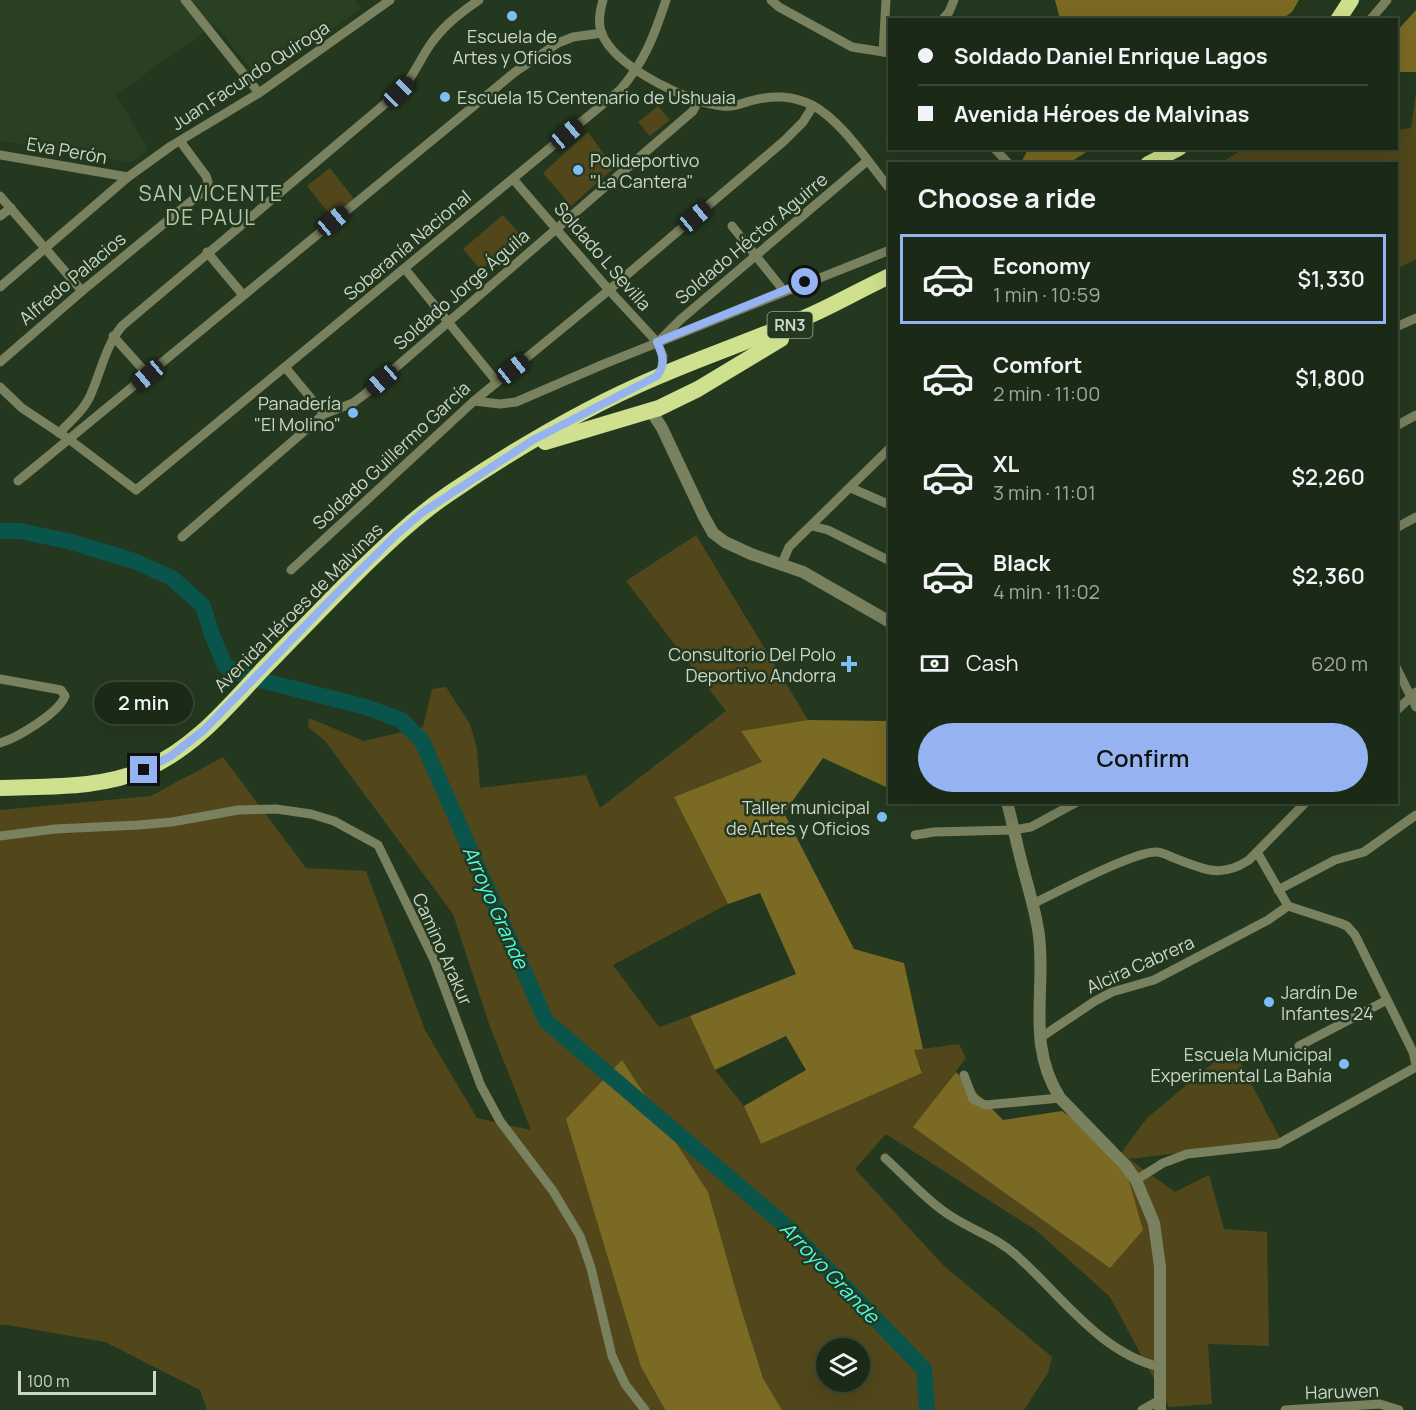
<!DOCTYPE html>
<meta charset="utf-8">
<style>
:root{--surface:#1b2a17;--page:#283624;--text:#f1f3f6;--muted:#a0a7a1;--line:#394636;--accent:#95b2f1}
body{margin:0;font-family:Manrope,sans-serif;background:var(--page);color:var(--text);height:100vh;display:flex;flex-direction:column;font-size:22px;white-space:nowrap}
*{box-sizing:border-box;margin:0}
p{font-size:20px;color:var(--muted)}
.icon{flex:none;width:33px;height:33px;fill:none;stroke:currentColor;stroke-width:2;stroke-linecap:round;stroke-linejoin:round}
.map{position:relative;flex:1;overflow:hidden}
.sheet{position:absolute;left:888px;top:162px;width:510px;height:642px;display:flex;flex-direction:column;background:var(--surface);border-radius:0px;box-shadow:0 6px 24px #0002,0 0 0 2px var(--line)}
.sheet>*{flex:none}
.guide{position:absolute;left:888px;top:18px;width:510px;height:132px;border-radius:0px;box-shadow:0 6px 24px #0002,0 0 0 2px var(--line);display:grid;align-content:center;height:132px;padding:0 30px;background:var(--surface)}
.tools{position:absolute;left:816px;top:1338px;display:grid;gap:12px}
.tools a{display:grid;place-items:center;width:54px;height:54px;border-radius:50%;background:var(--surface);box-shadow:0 6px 24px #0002,0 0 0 2px var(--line);font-size:30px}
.scale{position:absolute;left:18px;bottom:15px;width:138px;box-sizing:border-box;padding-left:6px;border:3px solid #cad7c7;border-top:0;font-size:16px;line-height:21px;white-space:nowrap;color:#cad7c7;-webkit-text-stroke:4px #24381f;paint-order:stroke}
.end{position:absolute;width:27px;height:27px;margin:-14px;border:8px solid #95b2f1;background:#111;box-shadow:0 0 0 3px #111}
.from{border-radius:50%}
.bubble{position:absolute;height:42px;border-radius:21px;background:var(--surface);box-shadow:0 6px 24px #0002,0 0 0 2px var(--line);font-size:20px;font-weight:600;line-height:42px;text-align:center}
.car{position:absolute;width:18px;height:36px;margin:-18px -9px;border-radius:8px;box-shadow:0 0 4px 2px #0007;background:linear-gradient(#222 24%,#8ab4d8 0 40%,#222 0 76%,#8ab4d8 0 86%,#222 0)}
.guide b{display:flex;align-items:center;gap:21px;height:57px;font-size:22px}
.guide b+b{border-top:2px solid var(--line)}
.guide i{width:15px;height:15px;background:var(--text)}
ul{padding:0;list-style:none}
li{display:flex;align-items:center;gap:18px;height:90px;margin:0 12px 9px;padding:0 18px;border:3px solid transparent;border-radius:0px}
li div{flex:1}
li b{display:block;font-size:22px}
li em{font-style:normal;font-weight:600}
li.selected{border-color:var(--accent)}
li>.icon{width:54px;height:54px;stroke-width:1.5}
h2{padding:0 30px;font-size:27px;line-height:72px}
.pay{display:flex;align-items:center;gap:15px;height:66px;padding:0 30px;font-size:22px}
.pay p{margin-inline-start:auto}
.action{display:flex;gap:12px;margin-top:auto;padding:12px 30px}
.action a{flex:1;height:69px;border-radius:36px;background:var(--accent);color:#111;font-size:24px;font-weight:600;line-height:69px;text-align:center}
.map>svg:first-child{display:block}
</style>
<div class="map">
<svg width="1416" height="1410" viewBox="0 0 1416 1410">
<rect width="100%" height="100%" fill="#24381f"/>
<polygon fill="#294122" points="0,0 355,0 361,9 258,78 215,24 116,95 148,149 131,162 0,141"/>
<g fill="#51471b" fill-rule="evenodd">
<polygon points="1416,93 1416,259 1397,269 1396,164 1220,163 1244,149 1396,148 1397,130 1411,128"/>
<polygon points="658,106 670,120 650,136 638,122"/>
<polygon points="588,132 614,168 571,206 543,173"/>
<polygon points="330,168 354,199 332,217 307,186"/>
<polygon points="503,215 521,236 481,270 463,249"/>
<path d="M696 535 808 720 742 731 762 762 674 797 728 904 613 965 659 1027 690 1016 715 1070 744 1106 761 1144 922 1072 914 1050 959 1044 966 1058 914 1127 1121 1153 1147 1118 1232 1047 1281 1140 1129 1159 1175 1192 1209 1175 1224 1229 1267 1232 1269 1346 1208 1344 1212 1404 1169 1407 1110 1297 1037 1231 886 1134 855 1169 943 1265 1052 1357 1048 1373 1024 1410H782L763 1378 740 1305 641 1367 665 1410H207L200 1390 105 1342 8 1325H0V810L151 796 223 757 306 868 366 871 425 1030 477 1118 531 1130 489 1024 453 914 325 741 308 727 309 718 364 741 423 727 432 689 446 687 470 724 477 749 480 788 586 775 600 808 726 711 626 581ZM826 1348H860V1382H826Z"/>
</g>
<g fill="#7a6a23">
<polygon points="1055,0 1299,0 1292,12 1281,20 1060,19"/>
<polygon points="1416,10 1416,72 1397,72 1397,31"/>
<polygon points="1028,149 1028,148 1091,149 1069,163 1021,163"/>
<polygon points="808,720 889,721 889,785 886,787 823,758 784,813 854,949 904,963 923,1049 914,1050 922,1073 761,1144 744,1106 806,1070 786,1036 715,1070 690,1016 796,974 760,893 728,904 674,797 762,762 741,731"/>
<polygon points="622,1060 708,1192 740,1305 763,1378 782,1410 665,1410 641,1367 566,1119"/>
<polygon points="956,1072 1003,1120 1062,1111 1121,1153 1143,1230 1110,1268 913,1127"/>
</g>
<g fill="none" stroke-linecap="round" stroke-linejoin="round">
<polyline stroke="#09544b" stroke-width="16" points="0,531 19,531 68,541 134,561 172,578 203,606 212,635 225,666 248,677 366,707 401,720 422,741 546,1021 788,1228 924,1369 927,1410"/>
<g stroke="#79815e" stroke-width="9">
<polyline points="185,0 259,93"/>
<path d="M603 0C599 14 597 27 605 40 623 70 689 103 723 106 732 107 741 104 750 101 772 95 791 95 812 105 842 121 868 162 890 189"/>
<polyline points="771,0 779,7 852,47 890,53"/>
<polyline points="942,20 949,12 954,0"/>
<polyline points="1370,20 1387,0"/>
<polyline points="883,52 886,0"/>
<polyline points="994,148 1009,164"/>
<polyline points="0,155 128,177"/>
<polyline points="513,179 609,290 657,342 663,356 662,367 659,375"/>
<polyline points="0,196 82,291"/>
<polyline points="0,216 11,208"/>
<polyline points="732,226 784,291"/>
<polyline points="207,252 243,295"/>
<polyline points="405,269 497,382"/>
<polyline points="0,287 128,177 171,146 259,93 390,0"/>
<polyline points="1396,327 1416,318"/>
<polyline points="113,336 148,375"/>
<polyline points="661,339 680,320 867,161"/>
<polyline points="0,362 82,291 206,189 208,182 206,176 180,141"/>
<polyline points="285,367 324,414"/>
<path d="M0 387 22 408 70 440 136 490 620 90C645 61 654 36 666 0"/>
<polyline points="474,401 500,404 516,402 604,364 890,250"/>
<polyline points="1396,426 1416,415"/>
<path d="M59 433C71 421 85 409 91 394 101 371 106 345 122 326L399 92C413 78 419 61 430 45 443 26 460 13 479 0"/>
<polyline points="18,481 515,72 558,43 573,37 602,33"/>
<polyline points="851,488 890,505"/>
<polyline points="812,526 828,530 890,561"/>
<polyline points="1396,528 1416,517"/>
<polyline points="182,537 324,414 353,403 365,394 693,111 698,101"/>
<polyline points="782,563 789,547 890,448"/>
<polyline points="291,570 474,401 609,290 784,141 803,122 813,106"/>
<polyline points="1396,667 1416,707"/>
<path d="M0 679 61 690 65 696C59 713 17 738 0 743"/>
<polyline points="1396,711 1416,692"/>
<polyline points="915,835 934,832 1013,830 1031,827 1077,802"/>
<polyline points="0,836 55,829 139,825 172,822 238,810 276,809 311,814 334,821 378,845 434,960 481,1086 500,1121 553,1191 580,1236 591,1268 612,1356 625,1384 645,1410"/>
<polyline points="1257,852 1288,906 1340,923 1347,926 1355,935 1413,1052 1416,1065"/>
<polyline points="1278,890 1335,860 1364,852 1416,815"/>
<path d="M1032 904C1056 893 1136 850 1157 852 1162 852 1169 856 1174 858 1204 869 1220 879 1249 860L1306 802"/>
<polyline points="1040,1038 1095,1001 1112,992 1154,980 1268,920 1288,906"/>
<polyline points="1299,1046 1387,1000"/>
<polyline points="964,1075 973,1099 985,1105 1060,1098"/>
<path d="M885 1158C907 1178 929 1203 954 1218 975 1231 999 1239 1017 1256 1061 1295 1100 1353 1160 1367"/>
<polyline points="1136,1180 1163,1163 1187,1154 1278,1144 1416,1067"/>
<polyline points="1142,1410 1160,1400"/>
<polyline points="1285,1410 1380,1404 1399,1410"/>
</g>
<g stroke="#79815e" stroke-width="12">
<polyline points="651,411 662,428 703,515 713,533 725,542 751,554 803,572 890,622"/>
<path d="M1007 802C1012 821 1016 841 1021 860 1027 885 1036 911 1039 936 1046 993 1026 1044 1060 1098L1126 1166 1136 1180 1154 1223 1160 1267V1410"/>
</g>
<g stroke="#cfe08e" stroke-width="16">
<polyline points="1338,20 1351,0"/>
<polyline points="1148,164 1179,148"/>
<polyline points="545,442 659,408 698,389 781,339"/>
<path d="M0 788C49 786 100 789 146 769 195 748 230 704 265 667 296 635 327 603 358 572 387 544 416 516 450 493 515 449 584 408 657 377 705 356 756 339 804 318 833 306 861 289 890 276"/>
</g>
</g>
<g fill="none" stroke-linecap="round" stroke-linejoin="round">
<path stroke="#95b2f1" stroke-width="8" d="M144 770 171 756 204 730 334 596 397 534 423 512 533 440 657 376C666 364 663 355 657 342L805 282"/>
</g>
<g fill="#7dbef9" stroke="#24381f" stroke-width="2">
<circle cx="512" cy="16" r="6"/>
<circle cx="445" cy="97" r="6"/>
<circle cx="578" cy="170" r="6"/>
<circle cx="353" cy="413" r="6"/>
<path d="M846 655h6v6h6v6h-6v6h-6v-6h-6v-6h6z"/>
<circle cx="882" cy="817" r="6"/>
<circle cx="1269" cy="1002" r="6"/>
<circle cx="1344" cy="1064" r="6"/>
</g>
<g text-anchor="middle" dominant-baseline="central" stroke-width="5" stroke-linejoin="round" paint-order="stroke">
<rect fill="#24381f" stroke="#98a795" stroke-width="1.5" x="767.5" y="312" width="45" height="26" rx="4.5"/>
<g font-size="16" font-weight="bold" fill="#cad7c7">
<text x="790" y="325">RN3</text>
</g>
<g font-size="18" fill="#cad7c7" stroke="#24381f" text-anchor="end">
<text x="512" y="36" text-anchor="middle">Escuela de<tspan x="512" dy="21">Artes y Oficios</tspan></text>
<text x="457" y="97" text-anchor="start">Escuela 15 Centenario de Ushuaia</text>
<text x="590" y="160" text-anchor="start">Polideportivo<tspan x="590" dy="21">"La Cantera"</tspan></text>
<text x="341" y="403">Panadería<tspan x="341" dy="21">"El Molino"</tspan></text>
<text x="836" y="654">Consultorio Del Polo<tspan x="836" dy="21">Deportivo Andorra</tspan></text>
<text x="870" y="807">Taller municipal<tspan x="870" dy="21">de Artes y Oficios</tspan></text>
<text x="1281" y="992" text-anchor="start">Jardín De<tspan x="1281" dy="21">Infantes 24</tspan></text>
<text x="1332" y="1054">Escuela Municipal<tspan x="1332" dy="21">Experimental La Bahía</tspan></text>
</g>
<g font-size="18" fill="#cad7c7" stroke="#24381f">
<text transform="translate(250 75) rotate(-33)">Juan Facundo Quiroga</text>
<text transform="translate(67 150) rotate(10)">Eva Perón</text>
<text transform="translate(751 238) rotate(-40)">Soldado Héctor Aguirre</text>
<text transform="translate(407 245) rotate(-40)">Soberanía Nacional</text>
<text transform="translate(603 256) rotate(49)">Soldado L Sevilla</text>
<text transform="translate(72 278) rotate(-40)">Alfredo Palacios</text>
<text transform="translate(461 289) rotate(-41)">Soldado Jorge Águila</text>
<text transform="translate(391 455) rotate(-43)">Soldado Guillermo García</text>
<text transform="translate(298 607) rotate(-45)">Avenida Héroes de Malvinas</text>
<text transform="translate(443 949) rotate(66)">Camino Arakur</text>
<text transform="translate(1140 964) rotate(-24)">Alcira Cabrera</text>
<text transform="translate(1342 1391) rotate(-2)">Haruwen</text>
</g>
<g font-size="20" font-style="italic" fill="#4afde6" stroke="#24381f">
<text transform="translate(496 907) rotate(66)">Arroyo Grande</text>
<text transform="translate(830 1272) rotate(46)">Arroyo Grande</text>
</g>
<g font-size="21" letter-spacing="1.5" fill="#b1caab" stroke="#24381f">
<text x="211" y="193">SAN VICENTE<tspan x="211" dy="24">DE PAUL</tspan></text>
</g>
</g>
</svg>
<div class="tools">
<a><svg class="icon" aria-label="layers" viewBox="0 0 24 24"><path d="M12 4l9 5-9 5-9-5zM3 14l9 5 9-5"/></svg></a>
</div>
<div class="scale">100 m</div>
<i class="end from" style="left:805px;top:282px"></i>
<i class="end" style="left:144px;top:770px"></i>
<div class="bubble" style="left:94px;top:682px;width:99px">2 min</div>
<i class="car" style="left:399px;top:92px;rotate:45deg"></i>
<i class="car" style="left:567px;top:134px;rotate:50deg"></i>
<i class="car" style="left:695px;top:217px;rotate:50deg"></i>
<i class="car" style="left:333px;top:221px;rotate:50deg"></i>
<i class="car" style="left:513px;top:369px;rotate:51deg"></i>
<i class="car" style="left:148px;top:375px;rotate:230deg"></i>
<i class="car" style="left:382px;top:380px;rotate:229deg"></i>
<div class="guide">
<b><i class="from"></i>Soldado Daniel Enrique Lagos</b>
<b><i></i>Avenida Héroes de Malvinas</b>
</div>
<section class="sheet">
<h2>Choose a ride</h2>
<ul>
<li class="selected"><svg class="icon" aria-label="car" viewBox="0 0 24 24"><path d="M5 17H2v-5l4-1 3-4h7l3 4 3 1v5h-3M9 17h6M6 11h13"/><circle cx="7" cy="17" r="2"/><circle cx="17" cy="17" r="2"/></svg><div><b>Economy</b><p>1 min · 10:59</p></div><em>$1,330</em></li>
<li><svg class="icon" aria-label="car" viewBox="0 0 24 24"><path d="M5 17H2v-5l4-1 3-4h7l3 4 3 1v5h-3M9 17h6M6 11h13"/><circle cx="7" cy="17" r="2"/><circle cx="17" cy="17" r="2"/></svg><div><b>Comfort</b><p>2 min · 11:00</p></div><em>$1,800</em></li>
<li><svg class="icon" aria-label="car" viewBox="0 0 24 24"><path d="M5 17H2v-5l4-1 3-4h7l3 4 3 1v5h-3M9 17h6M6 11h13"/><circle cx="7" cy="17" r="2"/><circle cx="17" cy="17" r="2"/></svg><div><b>XL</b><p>3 min · 11:01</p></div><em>$2,260</em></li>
<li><svg class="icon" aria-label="car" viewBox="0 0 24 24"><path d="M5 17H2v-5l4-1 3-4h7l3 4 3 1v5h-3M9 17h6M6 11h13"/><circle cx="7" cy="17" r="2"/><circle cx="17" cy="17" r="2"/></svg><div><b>Black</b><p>4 min · 11:02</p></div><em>$2,360</em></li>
</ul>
<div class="pay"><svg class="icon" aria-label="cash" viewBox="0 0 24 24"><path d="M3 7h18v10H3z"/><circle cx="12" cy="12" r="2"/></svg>Cash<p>620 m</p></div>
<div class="action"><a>Confirm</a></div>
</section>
</div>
